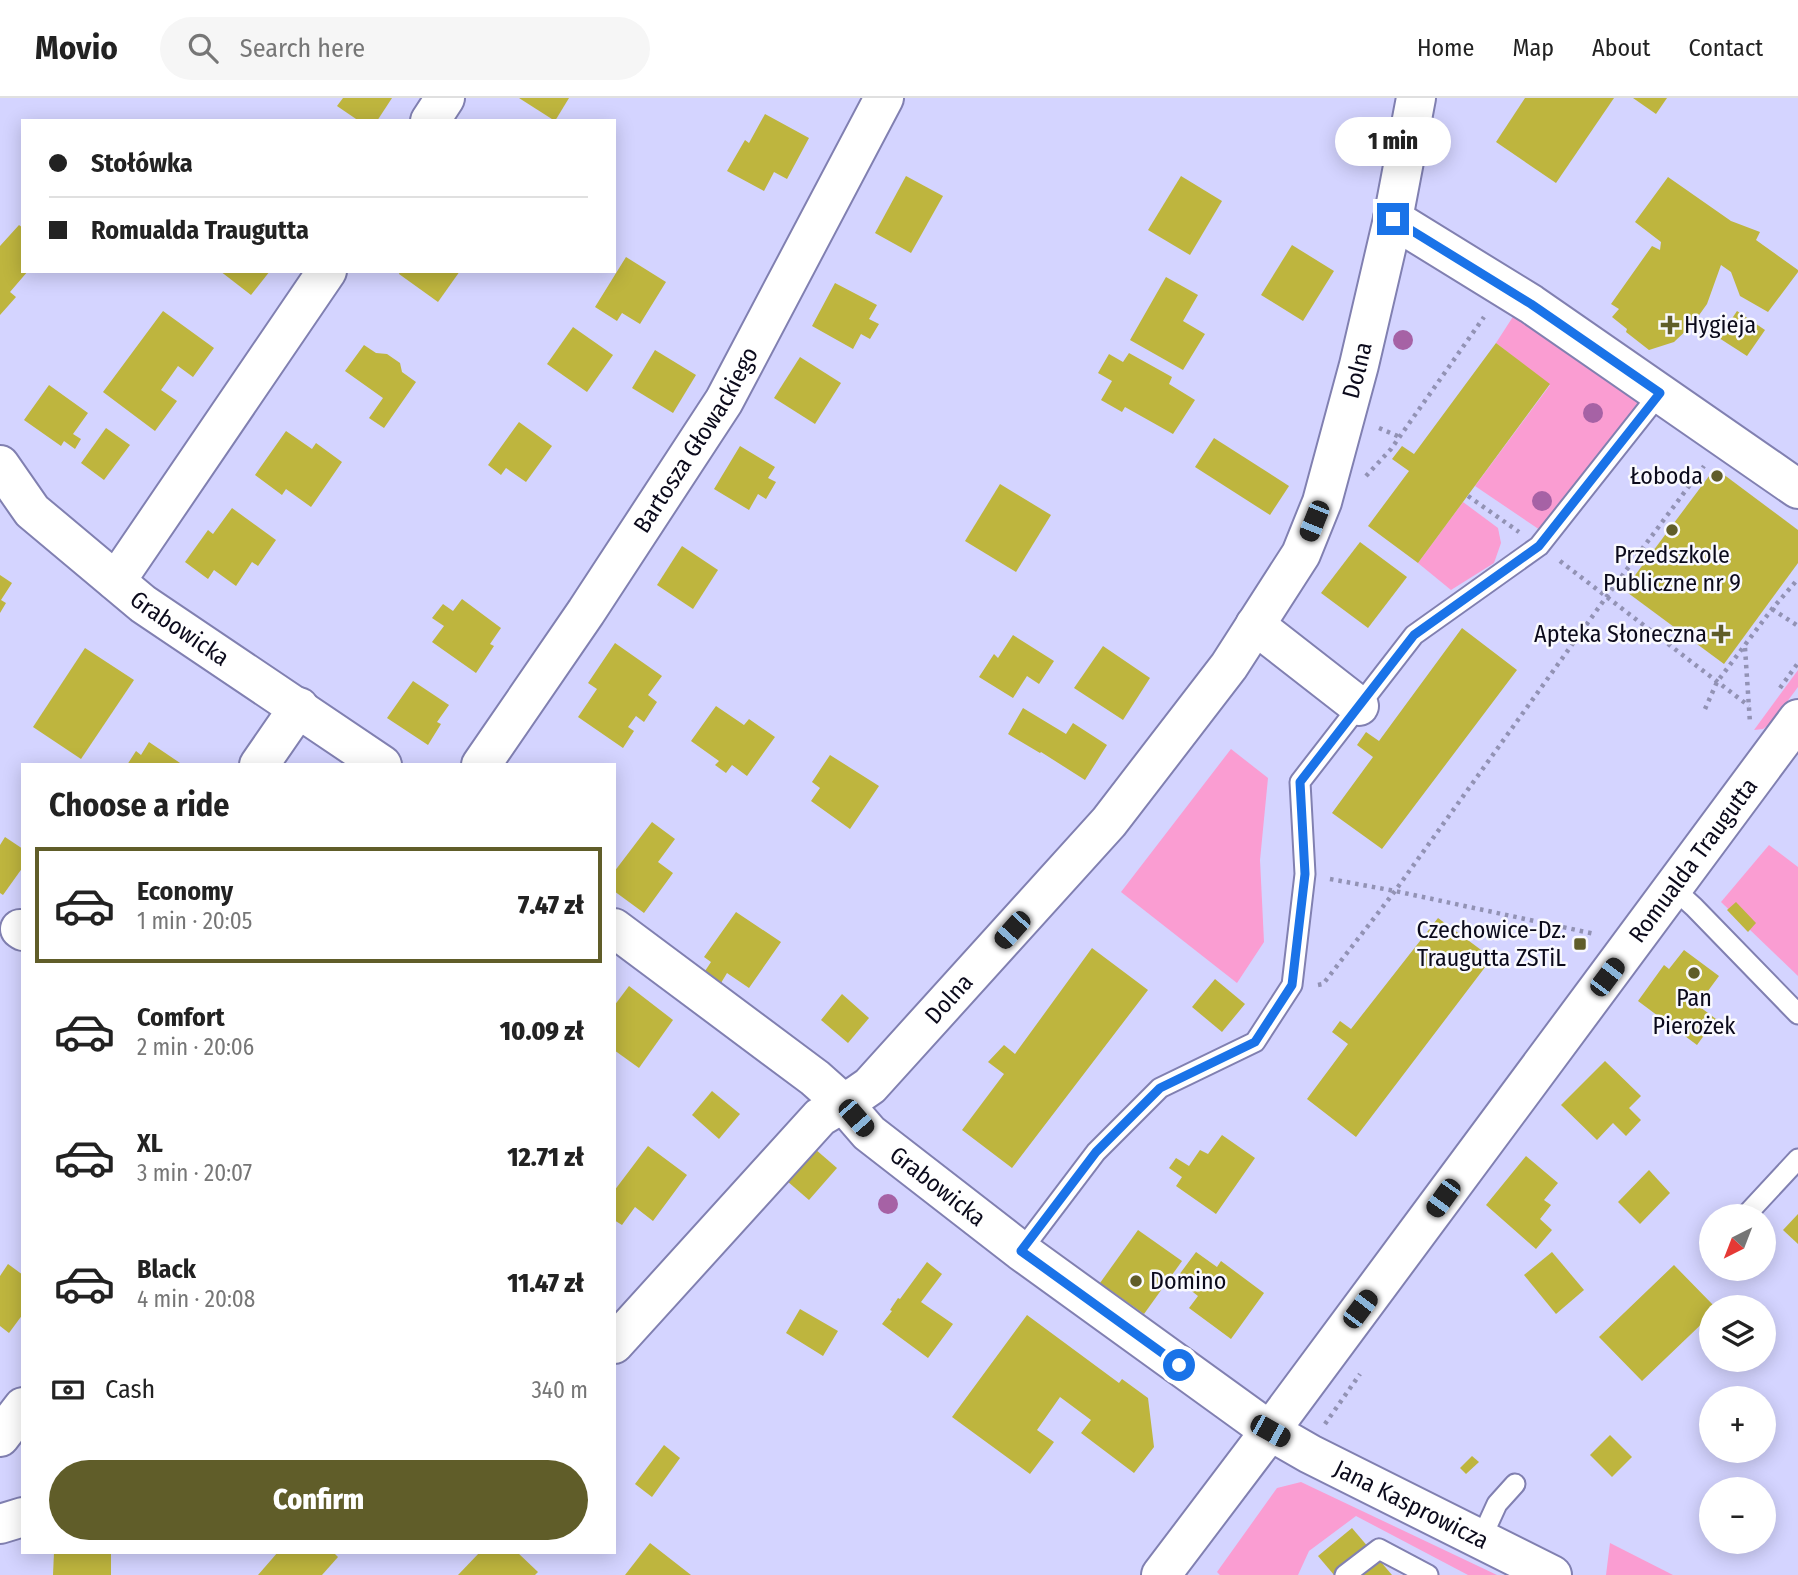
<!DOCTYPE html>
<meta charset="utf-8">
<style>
:root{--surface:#fff;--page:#f6f6f6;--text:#222;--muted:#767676;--line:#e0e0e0;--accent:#605d29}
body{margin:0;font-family:"Fira Sans Condensed",sans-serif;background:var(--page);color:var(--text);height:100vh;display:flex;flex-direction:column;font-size:26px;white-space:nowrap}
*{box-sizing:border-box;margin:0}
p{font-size:23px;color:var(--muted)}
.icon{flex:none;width:38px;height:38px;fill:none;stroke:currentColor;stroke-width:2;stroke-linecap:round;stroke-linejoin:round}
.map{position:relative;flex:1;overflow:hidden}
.drawer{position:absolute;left:21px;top:665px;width:595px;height:791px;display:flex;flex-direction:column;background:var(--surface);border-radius:0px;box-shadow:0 4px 18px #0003}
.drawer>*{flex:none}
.guide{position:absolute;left:21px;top:21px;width:595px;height:154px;border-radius:0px;box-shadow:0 4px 18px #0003;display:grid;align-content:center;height:154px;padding:0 28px;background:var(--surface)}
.needle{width:46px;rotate:222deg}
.tools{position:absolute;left:1699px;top:1106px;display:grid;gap:14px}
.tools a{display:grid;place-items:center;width:77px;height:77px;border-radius:50%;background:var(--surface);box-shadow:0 4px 18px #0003;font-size:35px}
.end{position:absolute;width:32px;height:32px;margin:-16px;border:9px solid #1a73e8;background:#fff;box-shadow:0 0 0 4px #fff}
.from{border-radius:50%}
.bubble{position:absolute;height:49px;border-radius:24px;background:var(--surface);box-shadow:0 4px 18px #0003;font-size:23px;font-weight:800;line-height:49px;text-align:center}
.car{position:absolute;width:21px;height:42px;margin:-21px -10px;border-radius:9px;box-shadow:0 0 5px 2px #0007;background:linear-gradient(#222 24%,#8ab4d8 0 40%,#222 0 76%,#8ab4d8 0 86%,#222 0)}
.guide b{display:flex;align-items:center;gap:24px;height:66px;font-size:26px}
.guide b+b{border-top:2px solid var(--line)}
.guide i{width:18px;height:18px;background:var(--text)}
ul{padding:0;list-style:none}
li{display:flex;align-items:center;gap:21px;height:116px;margin:0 14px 10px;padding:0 14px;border:4px solid transparent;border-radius:0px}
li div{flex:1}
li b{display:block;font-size:26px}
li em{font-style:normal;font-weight:800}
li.active{border-color:var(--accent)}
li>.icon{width:63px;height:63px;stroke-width:1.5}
h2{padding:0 28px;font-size:32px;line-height:84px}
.pay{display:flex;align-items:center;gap:18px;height:77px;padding:0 28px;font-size:26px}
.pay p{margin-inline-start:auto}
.primary-button{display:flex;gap:14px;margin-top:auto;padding:14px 28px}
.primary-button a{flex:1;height:80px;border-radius:42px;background:var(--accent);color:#fff;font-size:28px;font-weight:800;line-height:80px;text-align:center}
header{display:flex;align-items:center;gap:42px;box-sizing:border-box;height:98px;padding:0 35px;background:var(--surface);border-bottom:2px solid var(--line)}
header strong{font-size:33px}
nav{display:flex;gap:38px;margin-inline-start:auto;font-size:24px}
.search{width:490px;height:63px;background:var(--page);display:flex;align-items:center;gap:18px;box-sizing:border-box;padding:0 24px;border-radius:38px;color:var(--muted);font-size:26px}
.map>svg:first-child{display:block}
</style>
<header>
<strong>Movio</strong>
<div class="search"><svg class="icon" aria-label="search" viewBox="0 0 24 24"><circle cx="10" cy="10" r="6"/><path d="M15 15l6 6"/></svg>Search here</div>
<nav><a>Home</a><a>Map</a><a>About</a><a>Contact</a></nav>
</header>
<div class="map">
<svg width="1798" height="1477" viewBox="0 0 1798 1477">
<rect width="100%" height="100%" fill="#d4d4ff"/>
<g fill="#fa9dd2">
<polygon points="1516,214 1640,303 1540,432 1475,388 1550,287 1496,245"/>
<polygon points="1463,404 1498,430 1501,445 1494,465 1451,492 1418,465"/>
<polygon points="1798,572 1798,589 1772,624 1763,631 1754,632"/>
<polygon points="1231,651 1268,680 1260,762 1264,844 1237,885 1121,794"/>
<polygon points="1769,747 1798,769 1798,878 1721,804"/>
<polygon points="1301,1384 1497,1477 1468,1477 1356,1418 1309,1453 1298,1477 1220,1477 1217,1474 1277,1390"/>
<polygon points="1610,1445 1673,1477 1606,1477"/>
</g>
<g fill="#beb53e">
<polygon points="343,0 392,0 377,23 359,23 337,8"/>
<polygon points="519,0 569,0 555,23"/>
<polygon points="1525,0 1614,0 1556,85 1496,44"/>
<polygon points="1633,0 1667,0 1656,16"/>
<polygon points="765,16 809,40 787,81 774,74 764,93 727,73 745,42 749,45"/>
<polygon points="906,78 943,98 911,155 875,135"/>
<polygon points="1181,78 1222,103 1190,157 1148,132"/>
<polygon points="1668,79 1731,123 1760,134 1756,142 1798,172 1798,174 1768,214 1740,198 1731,174 1721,167 1707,206 1692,227 1674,244 1649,252 1626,234 1627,231 1612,219 1619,211 1611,206 1652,148 1660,152 1661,144 1635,124"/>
<polygon points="19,127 23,130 23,173 28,173 10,194 16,199 0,217 0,148"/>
<polygon points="1292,147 1334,173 1303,223 1261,197"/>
<polygon points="626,159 666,184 640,226 622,215 617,223 595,209"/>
<polygon points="220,173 270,173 251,197"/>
<polygon points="400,173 460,173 438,204 399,176"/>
<polygon points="1166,179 1198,197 1183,223 1205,236 1183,272 1130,242"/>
<polygon points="835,185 877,207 869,221 879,226 870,241 861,236 853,251 812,228"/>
<polygon points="163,213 214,250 193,279 178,268 161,292 177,303 155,333 103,294"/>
<polygon points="1737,213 1765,232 1747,258 1719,240"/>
<polygon points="573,229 613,257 587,294 547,266"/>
<polygon points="1496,245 1550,286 1418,465 1368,428 1409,373 1392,361 1402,348 1414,356"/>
<polygon points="364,247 376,255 387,256 400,265 402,274 416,284 384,330 369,320 383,300 345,273"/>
<polygon points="655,252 696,277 673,315 632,290"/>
<polygon points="1129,255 1172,279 1169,286 1195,302 1173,336 1125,309 1122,314 1101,302 1112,283 1098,275 1109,256 1123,264"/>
<polygon points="800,259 841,285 815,326 774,300"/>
<polygon points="49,287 88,315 73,336 81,341 75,351 64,343 61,348 24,322"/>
<polygon points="519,324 552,348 526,384 506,370 501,377 488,367"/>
<polygon points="106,330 130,347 104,382 81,365"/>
<polygon points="286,333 312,351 316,345 342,364 311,409 286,391 282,397 255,377"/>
<polygon points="1214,340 1289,388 1270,417 1195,369"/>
<polygon points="740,348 775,369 768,380 776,384 766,401 758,396 749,412 714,391"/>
<polygon points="1715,370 1798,432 1798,465 1724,566 1624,492"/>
<polygon points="1000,386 1051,417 1016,474 965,443"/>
<polygon points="232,410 276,442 258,468 252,464 236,488 214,472 208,481 185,464 208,432 213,436"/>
<polygon points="1360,444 1407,479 1368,530 1321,495"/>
<polygon points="682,448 718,472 693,511 657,487"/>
<polygon points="0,477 12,485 1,502 6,505 0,515"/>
<polygon points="462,501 501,530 490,546 494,548 476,575 432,544 444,528 432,520 443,506 453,513"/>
<polygon points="1462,530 1517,572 1382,751 1332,715 1373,659 1357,647 1366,634 1379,643"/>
<polygon points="1013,537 1054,563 1039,586 1027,578 1013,600 979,579 994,556 998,560"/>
<polygon points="615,545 662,578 648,597 657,604 644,624 636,618 628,629 634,633 623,650 578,619 597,591 588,585"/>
<polygon points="1103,548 1150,580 1123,622 1074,590"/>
<polygon points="85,550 134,582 81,661 33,629"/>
<polygon points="413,583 449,607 437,624 441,626 428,647 387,620"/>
<polygon points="716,608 744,627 749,621 775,639 747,678 732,667 726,675 715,667 719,663 691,643"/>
<polygon points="1023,610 1066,636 1073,625 1107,647 1085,682 1041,654 1040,655 1008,636"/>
<polygon points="149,644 183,667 127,667 136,653 141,657"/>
<polygon points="830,657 879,688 850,731 811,703 820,690 812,684"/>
<polygon points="652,724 675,741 658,764 673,775 644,815 614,793 614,774"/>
<polygon points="5,739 23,751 23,769 3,797 0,795 0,747"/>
<polygon points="1736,804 1756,825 1748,834 1727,812"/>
<polygon points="736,814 781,844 749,890 727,875 721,885 705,873 711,864 704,859"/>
<polygon points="1438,820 1492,860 1356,1039 1307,1001 1348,946 1332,934 1340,923 1351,931"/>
<polygon points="1092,850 1148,892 1012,1070 962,1032 1004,976 988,964 1004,947 1015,956"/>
<polygon points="1684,852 1719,878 1705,897 1700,894 1692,903 1716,921 1697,947 1638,903 1664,867 1669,871"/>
<polygon points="1215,881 1245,906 1222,934 1192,909"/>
<polygon points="629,888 673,922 639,970 614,952 614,908"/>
<polygon points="842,896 869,920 848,945 821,922"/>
<polygon points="1605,963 1641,998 1629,1010 1641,1022 1626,1038 1613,1025 1597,1042 1561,1007"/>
<polygon points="712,993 740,1016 719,1041 692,1017"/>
<polygon points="1222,1037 1255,1060 1216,1116 1176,1088 1182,1079 1169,1070 1176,1060 1189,1068 1200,1052 1208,1056"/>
<polygon points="648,1048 687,1077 653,1123 635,1109 622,1127 614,1122 614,1093"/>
<polygon points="815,1051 837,1070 809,1102 787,1083"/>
<polygon points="1526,1058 1558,1085 1544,1102 1551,1107 1540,1121 1552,1132 1536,1151 1486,1107"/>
<polygon points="1649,1072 1670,1095 1640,1126 1618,1104"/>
<polygon points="1798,1116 1798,1146 1783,1132"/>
<polygon points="1138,1132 1182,1163 1144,1216 1100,1185"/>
<polygon points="1196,1154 1217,1169 1221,1163 1264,1195 1231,1241 1189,1210 1198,1198 1176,1181"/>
<polygon points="1552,1154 1584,1192 1556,1216 1524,1177"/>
<polygon points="927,1164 942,1176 921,1204 953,1226 928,1260 882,1226 892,1213 890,1212 898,1200 900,1201"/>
<polygon points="8,1166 23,1177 23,1216 9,1235 0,1228 0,1178"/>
<polygon points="1674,1167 1715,1209 1712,1209 1712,1216 1642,1283 1599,1239"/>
<polygon points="800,1211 838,1233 823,1258 786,1235"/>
<polygon points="1027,1217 1119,1285 1122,1281 1148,1300 1154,1349 1134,1375 1081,1335 1091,1322 1060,1299 1037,1332 1054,1344 1030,1376 952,1319"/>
<polygon points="1610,1337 1632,1359 1612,1379 1590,1357"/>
<polygon points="664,1347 680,1360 652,1399 635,1386"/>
<polygon points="1472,1358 1479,1364 1466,1376 1460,1370"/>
<polygon points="1352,1430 1392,1477 1334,1477 1318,1458"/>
<polygon points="650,1445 691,1477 625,1477"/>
<polygon points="54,1454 111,1454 111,1477 53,1477"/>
<polygon points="278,1454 333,1454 338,1459 322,1477 258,1477"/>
<polygon points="480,1454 517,1454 538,1474 535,1477 458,1477"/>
</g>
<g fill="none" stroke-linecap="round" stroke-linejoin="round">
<defs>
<g id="service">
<polyline points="1671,794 1683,799 1694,809 1798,916"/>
<polyline points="1747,1116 1798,1061"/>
<polyline points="1021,1153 1096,1054 1160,990 1255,944 1292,887 1305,776 1300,684 1414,537 1539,448 1660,295"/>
<polyline points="1481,1441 1497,1406 1515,1386"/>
<polyline points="1345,1477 1379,1451 1428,1477"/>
</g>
<g id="minor">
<polyline points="430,23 445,0"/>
<polyline points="1393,121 1531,206 1798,391"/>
<path id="s1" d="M0 367 32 413 143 506 382 667"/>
<polyline points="116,483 327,173"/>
<polyline points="1255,527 1359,608"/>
<polyline points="259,667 299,609"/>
<path id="s2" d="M481 667 586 514 724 303 884 0"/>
<path id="s3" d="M614 830 815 980 843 1005 869 1035 1021 1153 1270 1333 1310 1356 1552 1477"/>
<polyline points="20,831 23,833"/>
<path id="s4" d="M614 1246 820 1019 857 997 870 988 1109 724 1229 568 1301 456 1322 404 1359 267 1393 121 1416 0"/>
<polyline points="0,1339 23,1309"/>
<polyline points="0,1426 23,1419"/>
</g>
<g id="tertiary">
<path id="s5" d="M1161 1477 1270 1333 1798 621"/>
</g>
</defs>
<use href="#service" stroke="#8180b1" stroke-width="23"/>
<use href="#minor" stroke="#8180b1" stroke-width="42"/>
<use href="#tertiary" stroke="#8180b1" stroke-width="42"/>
<g stroke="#9292b4" stroke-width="4.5" stroke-dasharray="3.5 5" stroke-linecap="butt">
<polyline points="1379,330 1400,339"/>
<polyline points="1366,378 1391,351 1484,219"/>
<polyline points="1468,398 1519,434"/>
<polyline points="1560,463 1749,608"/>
<polyline points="1772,511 1798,528"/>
<polyline points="1745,550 1750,625"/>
<polyline points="1780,590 1798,565"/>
<polyline points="1705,611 1717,584 1772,511 1798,481"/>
<polyline points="1330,781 1395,793 1595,836"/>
<polyline points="1318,887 1323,886 1395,793 1607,498 1704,368"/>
<polyline points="1325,1326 1360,1276"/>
</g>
<use href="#service" stroke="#fff" stroke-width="19"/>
<use href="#minor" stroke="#fff" stroke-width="38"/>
<use href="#tertiary" stroke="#fff" stroke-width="38"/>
</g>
<g fill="#a662a5">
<circle cx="1403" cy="242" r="10"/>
<circle cx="1593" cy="315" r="10"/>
<circle cx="1542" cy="403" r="10"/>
<circle cx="888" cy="1106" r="10"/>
</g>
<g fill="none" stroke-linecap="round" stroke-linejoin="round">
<polyline stroke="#1a73e8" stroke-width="9" points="1179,1267 1021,1153 1096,1054 1160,990 1255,944 1292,887 1305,776 1300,684 1414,537 1539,448 1660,295 1531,206 1393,121"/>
</g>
<g fill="#605d29" stroke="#f9f9fe" stroke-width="2.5">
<path d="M1666.5 216.5h7v7h7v7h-7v7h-7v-7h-7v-7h7z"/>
<circle cx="1717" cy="378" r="7"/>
<circle cx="1672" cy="432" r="7"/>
<path d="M1717.5 525.5h7v7h7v7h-7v7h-7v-7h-7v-7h7z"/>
<rect x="1573" y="839" width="14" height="14" rx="3.5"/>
<circle cx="1694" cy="875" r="7"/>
<circle cx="1136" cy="1183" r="7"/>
</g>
<g text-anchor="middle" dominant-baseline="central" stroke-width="5" stroke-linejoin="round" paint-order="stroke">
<g font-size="24" fill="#0b0a1b" stroke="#f9f9fe" text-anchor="end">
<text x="1684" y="227" text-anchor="start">Hygieja</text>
<text x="1703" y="378">Łoboda</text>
<text x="1672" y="457" text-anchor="middle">Przedszkole<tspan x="1672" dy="28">Publiczne nr 9</tspan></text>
<text x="1707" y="536">Apteka Słoneczna</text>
<text x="1566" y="832">Czechowice-Dz.<tspan x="1566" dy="28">Traugutta ZSTiL</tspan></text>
<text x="1694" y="900" text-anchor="middle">Pan<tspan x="1694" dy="28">Pierożek</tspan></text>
<text x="1150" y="1183" text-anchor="start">Domino</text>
</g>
<g font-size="24" fill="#0b0a1b" stroke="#f9f9fe">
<text stroke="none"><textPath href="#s4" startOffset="1244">Dolna</textPath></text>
<text stroke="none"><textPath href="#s2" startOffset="390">Bartosza Głowackiego</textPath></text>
<text stroke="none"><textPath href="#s1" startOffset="245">Grabowicka</textPath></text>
<text stroke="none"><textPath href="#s5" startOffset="891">Romualda Traugutta</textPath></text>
<text stroke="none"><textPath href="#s4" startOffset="483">Dolna</textPath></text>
<text stroke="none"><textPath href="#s3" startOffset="415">Grabowicka</textPath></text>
<text stroke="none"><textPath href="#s3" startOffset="987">Jana Kasprowicza</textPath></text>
</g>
</g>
</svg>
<div class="tools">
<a><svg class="needle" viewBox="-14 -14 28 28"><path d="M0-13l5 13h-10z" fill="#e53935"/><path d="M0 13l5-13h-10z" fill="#767676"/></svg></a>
<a><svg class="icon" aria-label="layers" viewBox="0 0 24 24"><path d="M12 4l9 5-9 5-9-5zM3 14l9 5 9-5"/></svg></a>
<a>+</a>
<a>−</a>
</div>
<i class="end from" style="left:1179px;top:1267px"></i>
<i class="end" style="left:1393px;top:121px"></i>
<div class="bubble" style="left:1335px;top:19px;width:116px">1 min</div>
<i class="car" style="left:1314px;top:423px;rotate:202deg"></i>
<i class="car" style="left:1012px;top:832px;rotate:222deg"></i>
<i class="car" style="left:1607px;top:879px;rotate:37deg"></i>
<i class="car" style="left:856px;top:1020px;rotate:139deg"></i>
<i class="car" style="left:1443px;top:1100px;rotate:216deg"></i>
<i class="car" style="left:1360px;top:1211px;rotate:37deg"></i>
<i class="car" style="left:1270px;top:1333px;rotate:119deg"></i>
<div class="guide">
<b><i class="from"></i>Stołówka</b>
<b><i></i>Romualda Traugutta</b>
</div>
<section class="drawer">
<h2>Choose a ride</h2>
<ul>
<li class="active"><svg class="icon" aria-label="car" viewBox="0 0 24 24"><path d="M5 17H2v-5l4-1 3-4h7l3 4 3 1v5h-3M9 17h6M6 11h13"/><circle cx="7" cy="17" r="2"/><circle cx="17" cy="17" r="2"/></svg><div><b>Economy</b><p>1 min · 20:05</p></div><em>7.47 zł</em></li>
<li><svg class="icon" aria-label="car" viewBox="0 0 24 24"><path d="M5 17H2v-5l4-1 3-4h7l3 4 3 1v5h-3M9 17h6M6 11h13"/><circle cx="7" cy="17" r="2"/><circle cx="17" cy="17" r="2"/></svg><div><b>Comfort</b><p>2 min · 20:06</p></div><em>10.09 zł</em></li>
<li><svg class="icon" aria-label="car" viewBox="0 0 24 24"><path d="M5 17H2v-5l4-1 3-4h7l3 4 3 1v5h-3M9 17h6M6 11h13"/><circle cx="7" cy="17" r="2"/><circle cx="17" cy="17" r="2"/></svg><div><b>XL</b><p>3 min · 20:07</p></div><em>12.71 zł</em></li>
<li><svg class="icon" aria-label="car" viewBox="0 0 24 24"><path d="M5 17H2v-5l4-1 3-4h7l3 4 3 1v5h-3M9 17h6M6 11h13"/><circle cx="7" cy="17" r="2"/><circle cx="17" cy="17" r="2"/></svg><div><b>Black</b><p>4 min · 20:08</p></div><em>11.47 zł</em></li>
</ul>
<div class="pay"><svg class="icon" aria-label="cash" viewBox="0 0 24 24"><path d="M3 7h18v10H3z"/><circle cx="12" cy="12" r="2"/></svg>Cash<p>340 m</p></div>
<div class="primary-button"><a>Confirm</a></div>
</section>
</div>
